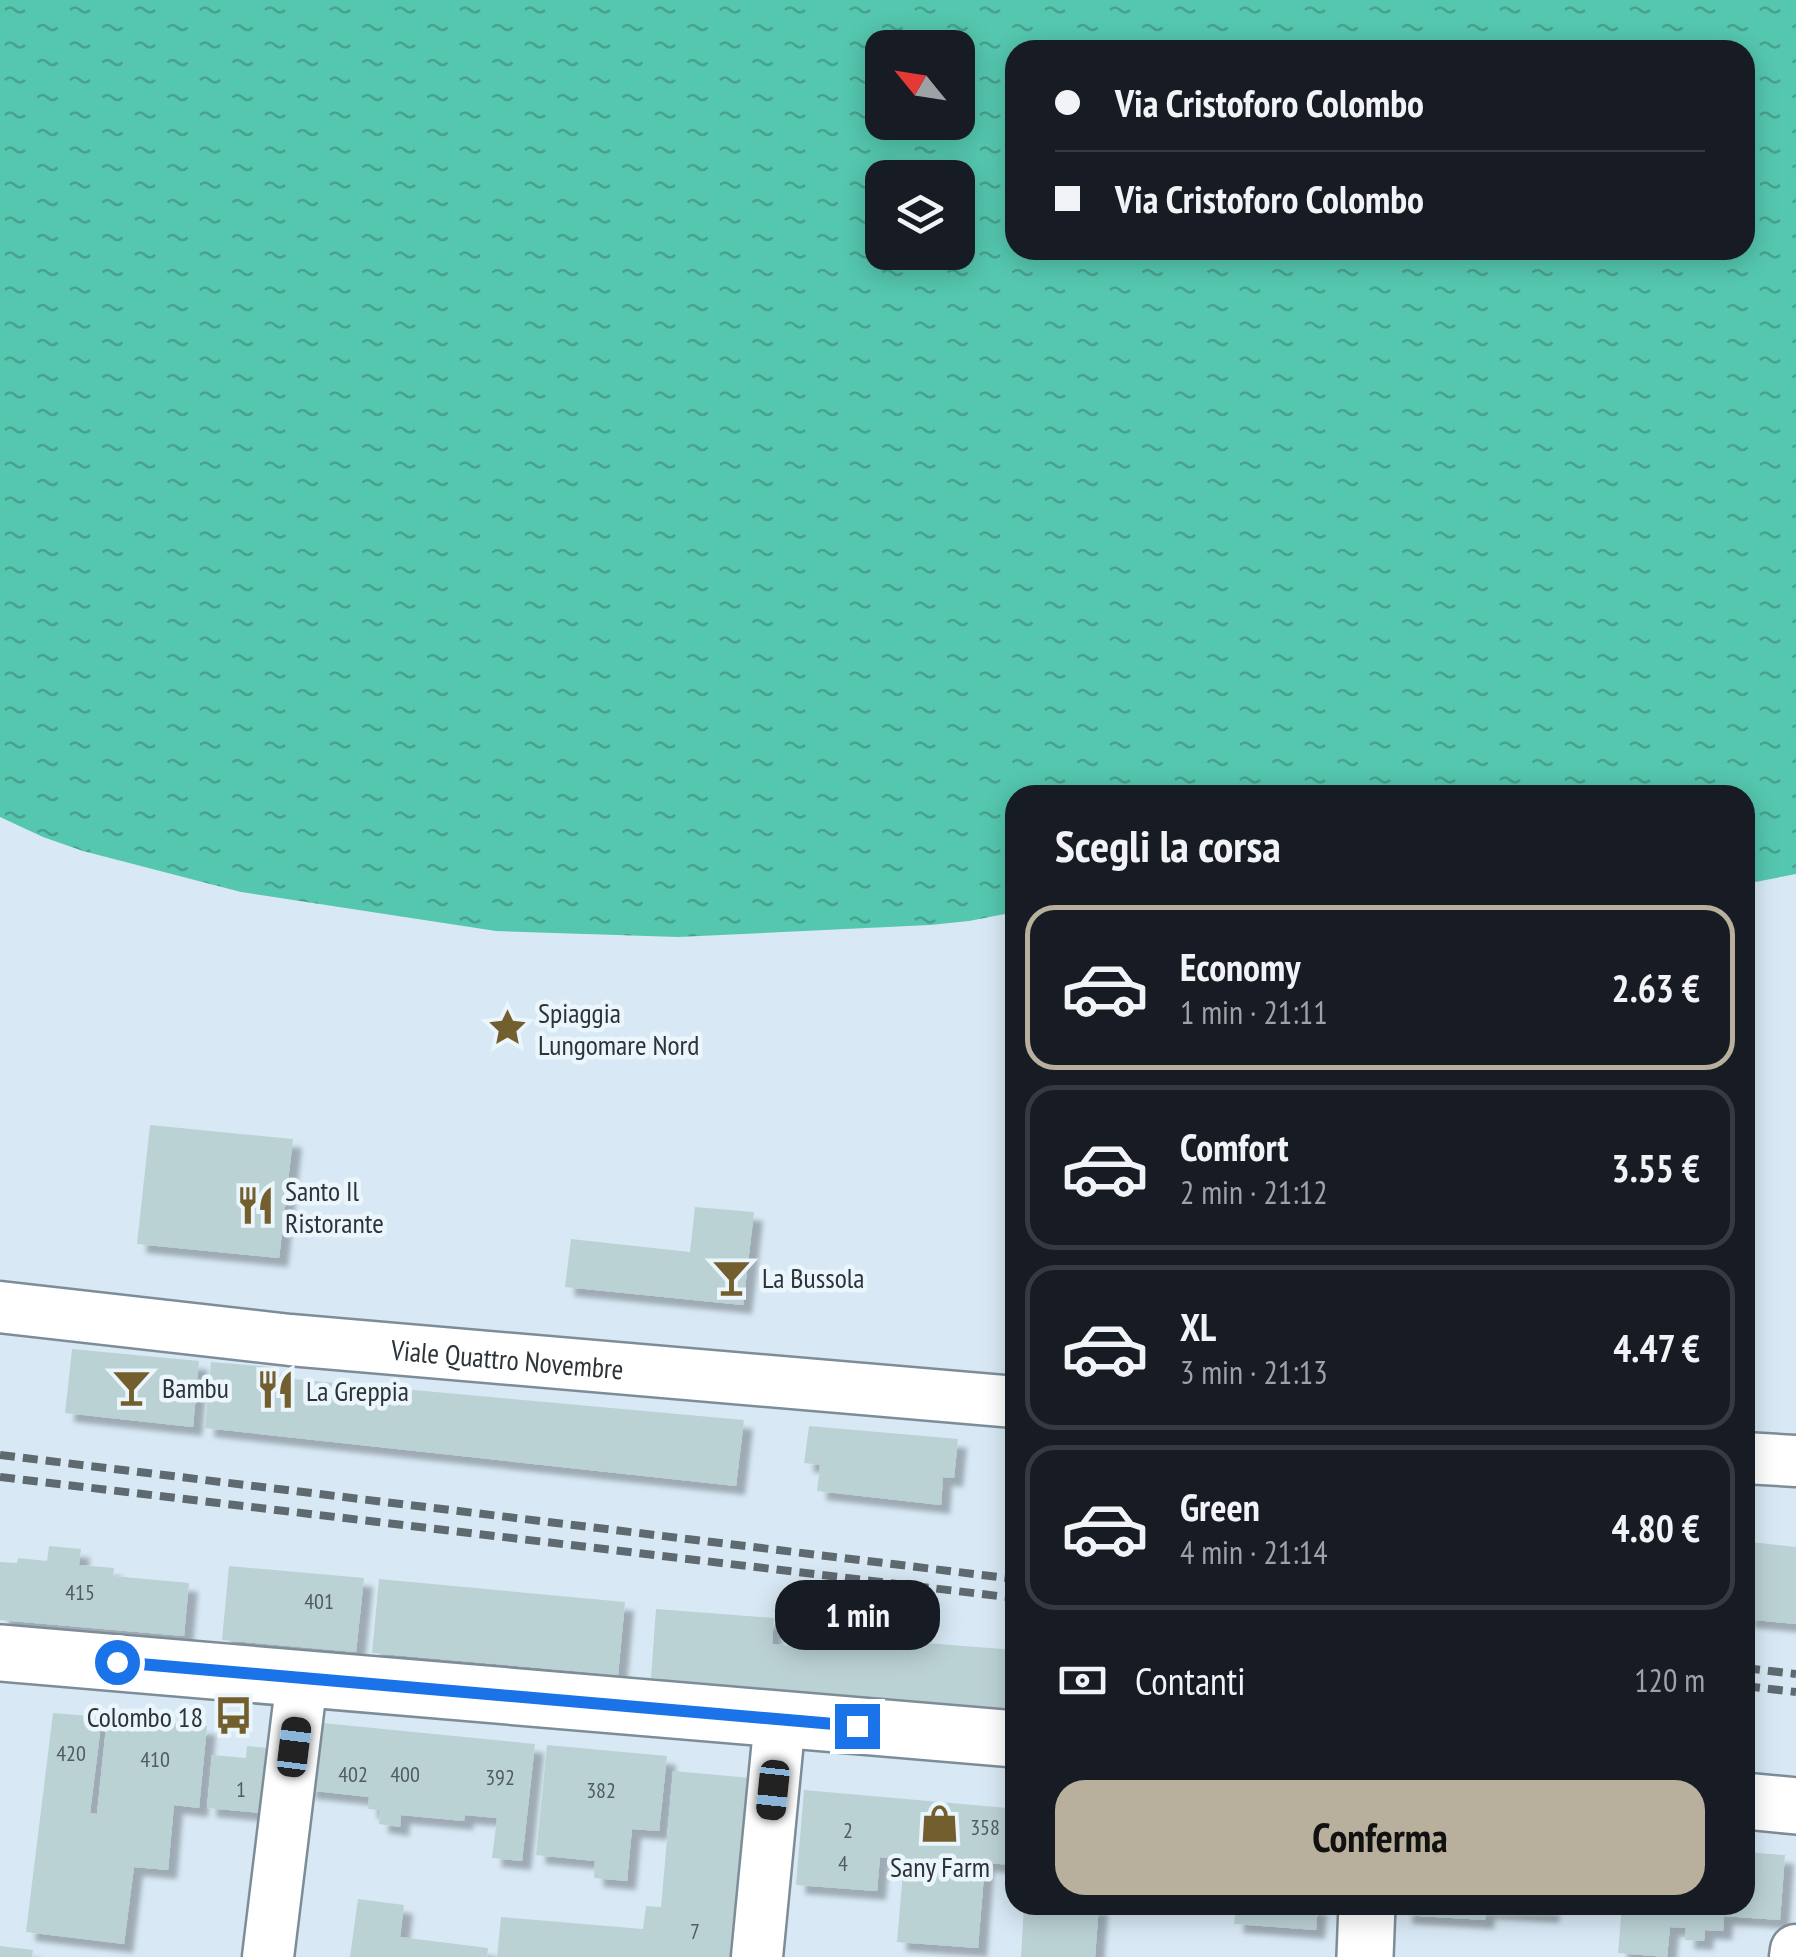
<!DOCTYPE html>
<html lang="it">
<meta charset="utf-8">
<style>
:root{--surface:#171b24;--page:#242831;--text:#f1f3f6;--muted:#9ea1a6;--line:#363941;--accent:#b8b09c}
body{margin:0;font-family:"PT Sans Narrow",sans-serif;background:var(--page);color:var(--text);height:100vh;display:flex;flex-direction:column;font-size:38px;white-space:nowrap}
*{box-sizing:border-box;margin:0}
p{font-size:32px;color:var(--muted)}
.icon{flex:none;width:55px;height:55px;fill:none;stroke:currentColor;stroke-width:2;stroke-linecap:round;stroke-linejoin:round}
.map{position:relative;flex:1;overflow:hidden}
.drawer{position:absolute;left:1005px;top:785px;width:750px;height:1130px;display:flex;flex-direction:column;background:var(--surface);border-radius:30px;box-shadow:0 5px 25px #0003}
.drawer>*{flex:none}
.top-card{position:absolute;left:1005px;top:40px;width:750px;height:220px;border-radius:30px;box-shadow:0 5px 25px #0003;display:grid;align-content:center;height:220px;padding:0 50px;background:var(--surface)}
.needle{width:65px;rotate:300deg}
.controls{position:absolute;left:865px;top:30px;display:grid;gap:20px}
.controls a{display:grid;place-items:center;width:110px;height:110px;border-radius:20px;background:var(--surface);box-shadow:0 5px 25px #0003;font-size:50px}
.end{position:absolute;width:45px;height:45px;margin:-22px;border:12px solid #1a73e8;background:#fff;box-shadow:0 0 0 5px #fff}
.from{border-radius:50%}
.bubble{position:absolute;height:70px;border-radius:30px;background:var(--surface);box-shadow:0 5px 25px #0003;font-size:32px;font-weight:700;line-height:70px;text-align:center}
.car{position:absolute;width:30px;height:60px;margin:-30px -15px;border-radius:12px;box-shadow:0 0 8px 2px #0007;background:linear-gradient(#222 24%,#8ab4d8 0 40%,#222 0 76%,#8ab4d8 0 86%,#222 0)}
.top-card b{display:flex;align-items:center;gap:35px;height:95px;font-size:38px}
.top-card b+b{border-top:2px solid var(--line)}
.top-card i{width:25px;height:25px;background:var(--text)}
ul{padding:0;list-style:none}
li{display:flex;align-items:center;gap:30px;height:165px;margin:0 20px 15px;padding:0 30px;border:5px solid var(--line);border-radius:30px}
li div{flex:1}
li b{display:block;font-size:38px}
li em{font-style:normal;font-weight:700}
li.on{border-color:var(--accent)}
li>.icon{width:90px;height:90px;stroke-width:1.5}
h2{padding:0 50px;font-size:45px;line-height:120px}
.pay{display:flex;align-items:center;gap:25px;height:110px;padding:0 50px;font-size:38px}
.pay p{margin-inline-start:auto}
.button{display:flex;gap:20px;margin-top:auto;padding:20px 50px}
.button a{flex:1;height:115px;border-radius:30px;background:var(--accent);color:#111;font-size:40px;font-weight:700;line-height:115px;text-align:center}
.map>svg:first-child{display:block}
</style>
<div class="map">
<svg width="1796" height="1957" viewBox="0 0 1796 1957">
<defs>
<pattern id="water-ripples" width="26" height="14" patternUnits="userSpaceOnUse" patternTransform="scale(2.5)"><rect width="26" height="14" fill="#55c7af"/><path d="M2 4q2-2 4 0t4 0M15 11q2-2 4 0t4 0" fill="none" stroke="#47a28f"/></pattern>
<filter id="shadow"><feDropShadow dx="9" dy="9" stdDeviation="2.5" flood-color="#0004"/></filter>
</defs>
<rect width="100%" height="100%" fill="#d8e9f5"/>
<path fill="url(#water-ripples)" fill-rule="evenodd" d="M0 0H1796V874L1745 884V795H1015V912L969 921 930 925 678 937 496 931 241 892 83 851 43 837 0 817ZM882 48H958V122H882ZM1015 50H1745V250H1015ZM882 178H958V252H882Z"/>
<g fill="#bbd2d5" filter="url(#shadow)">
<polygon points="150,1125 293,1139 279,1258 137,1244"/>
<polygon points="695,1207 754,1212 743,1305 565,1287 571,1239 690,1252"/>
<polygon points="72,1349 199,1361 193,1427 65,1413"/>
<polygon points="211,1362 272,1367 271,1377 744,1420 736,1486 205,1428"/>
<polygon points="809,1426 958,1439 954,1478 943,1477 941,1505 817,1491 820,1465 804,1463"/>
<polygon points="1013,1453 1015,1454 1015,1521 1005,1520"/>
<polygon points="1751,1542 1796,1547 1796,1624 1745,1619"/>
<polygon points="49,1546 81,1549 79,1565 114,1568 113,1576 189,1583 184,1636 0,1620 0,1562 17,1563 18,1558 47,1561"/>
<polygon points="229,1566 364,1578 356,1652 222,1640"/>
<polygon points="379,1579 625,1602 618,1675 372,1653"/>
<polygon points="656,1609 774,1618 772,1644 813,1648 814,1633 837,1635 838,1619 903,1624 901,1641 1015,1650 1015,1710 651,1678"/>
<polygon points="53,1713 102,1717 90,1813 97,1814 107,1718 207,1726 199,1808 174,1805 168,1870 134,1867 124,1944 26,1932"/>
<polygon points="313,1722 535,1744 522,1861 492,1858 497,1818 465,1815 464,1821 401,1815 400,1827 379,1824 380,1810 368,1809 369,1797 306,1790"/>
<polygon points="547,1745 667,1756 659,1831 632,1829 627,1881 594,1878 595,1861 536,1855"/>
<polygon points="247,1746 279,1749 272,1814 207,1808 212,1755 246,1758"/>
<polygon points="673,1771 751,1778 734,1957 497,1957 501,1917 643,1929 646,1906 661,1907"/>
<polygon points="804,1790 1008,1808 1008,1802 1015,1803 1015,1865 985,1863 978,1948 897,1942 904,1860 880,1857 877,1891 796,1885"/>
<polygon points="1745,1852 1785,1855 1780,1920 1724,1916 1723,1931 1705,1930 1704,1941 1685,1940 1686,1928 1670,1927 1667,1957 1618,1953 1622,1905 1745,1905"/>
<polygon points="358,1899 404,1905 400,1937 488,1948 487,1957 350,1957"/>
<polygon points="1024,1905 1099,1905 1095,1957 1021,1957"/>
<polygon points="1229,1905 1318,1905 1316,1930 1234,1924 1236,1908 1229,1908"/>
<polygon points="1404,1905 1551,1905 1550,1914 1486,1910 1485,1920 1403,1915"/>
<polygon points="0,1946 33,1950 32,1957 0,1957"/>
</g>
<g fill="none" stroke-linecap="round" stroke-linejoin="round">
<defs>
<g id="minor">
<path id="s1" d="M0 1307 290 1340 1015 1402"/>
<polyline points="1745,1458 1796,1461"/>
<polyline points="268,1957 302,1679"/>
<polyline points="757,1957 780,1719"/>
<polyline points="1795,1957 1796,1950"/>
</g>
<g id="major">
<polyline points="0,1653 1015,1739"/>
<polyline points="1745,1801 1796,1806"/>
<polyline points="1365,1957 1367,1905"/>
</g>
</defs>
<use href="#minor" stroke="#7d8d98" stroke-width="55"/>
<use href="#major" stroke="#7d8d98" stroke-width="60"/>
<use href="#minor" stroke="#fff" stroke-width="50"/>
<use href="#major" stroke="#fff" stroke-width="55"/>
<g stroke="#5f6970" stroke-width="8" stroke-dasharray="15 8" stroke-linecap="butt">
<polyline points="0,1455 1015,1579"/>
<polyline points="0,1477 1015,1598"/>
<polyline points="1745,1668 1796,1674"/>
<polyline points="1745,1686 1796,1692"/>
</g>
</g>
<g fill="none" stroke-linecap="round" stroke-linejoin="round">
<polyline stroke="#1a73e8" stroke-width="12" points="117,1662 857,1726"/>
</g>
<defs>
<symbol id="sight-bare" viewBox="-9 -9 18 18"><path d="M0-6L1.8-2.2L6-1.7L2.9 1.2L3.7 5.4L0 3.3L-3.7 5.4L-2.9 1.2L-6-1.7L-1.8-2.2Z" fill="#735e2d" stroke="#ebf5fc" stroke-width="2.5" paint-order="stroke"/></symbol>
<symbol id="restaurant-bare" viewBox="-9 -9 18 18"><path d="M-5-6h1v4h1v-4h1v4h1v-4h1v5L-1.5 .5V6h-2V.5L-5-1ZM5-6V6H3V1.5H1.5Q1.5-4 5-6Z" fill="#735e2d" stroke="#ebf5fc" stroke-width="2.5" paint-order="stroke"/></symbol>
<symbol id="bar-bare" viewBox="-9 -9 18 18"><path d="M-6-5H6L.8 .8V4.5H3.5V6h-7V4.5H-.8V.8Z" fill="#735e2d" stroke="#ebf5fc" stroke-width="2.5" paint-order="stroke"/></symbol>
<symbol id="bus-bare" viewBox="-9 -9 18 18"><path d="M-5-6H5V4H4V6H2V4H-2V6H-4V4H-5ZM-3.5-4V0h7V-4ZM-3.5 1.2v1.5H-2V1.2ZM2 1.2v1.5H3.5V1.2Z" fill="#735e2d" stroke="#ebf5fc" stroke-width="2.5" paint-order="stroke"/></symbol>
<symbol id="shop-bare" viewBox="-9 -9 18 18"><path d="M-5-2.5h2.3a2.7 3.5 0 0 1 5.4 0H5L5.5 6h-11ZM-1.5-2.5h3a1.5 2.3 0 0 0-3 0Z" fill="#735e2d" stroke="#ebf5fc" stroke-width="2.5" paint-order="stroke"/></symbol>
</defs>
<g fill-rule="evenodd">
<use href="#sight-bare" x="480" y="1000" width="55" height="55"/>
<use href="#restaurant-bare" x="228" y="1178" width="55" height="55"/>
<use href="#bar-bare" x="704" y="1250" width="55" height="55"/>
<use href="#bar-bare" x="104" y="1360" width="55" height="55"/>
<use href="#restaurant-bare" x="248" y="1362" width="55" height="55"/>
<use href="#bus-bare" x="206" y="1688" width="55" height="55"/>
<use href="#shop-bare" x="912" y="1796" width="55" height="55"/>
</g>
<g text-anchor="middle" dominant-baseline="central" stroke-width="9" stroke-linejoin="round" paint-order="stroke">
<g font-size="22" fill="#505c60">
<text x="80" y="1592">415</text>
<text x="319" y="1601">401</text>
<text x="71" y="1753">420</text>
<text x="155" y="1759">410</text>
<text x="353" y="1774">402</text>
<text x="405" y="1774">400</text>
<text x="500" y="1777">392</text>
<text x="241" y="1789">1</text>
<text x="601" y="1790">382</text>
<text x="985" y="1827">358</text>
<text x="848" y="1830">2</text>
<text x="843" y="1863">4</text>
<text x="695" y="1931">7</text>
</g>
<g font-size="28" fill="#2d3439" stroke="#ebf5fc" text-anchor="start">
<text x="538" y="1012">Spiaggia<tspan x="538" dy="32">Lungomare Nord</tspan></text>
<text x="285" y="1190">Santo Il<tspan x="285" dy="32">Ristorante</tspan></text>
<text x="762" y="1277">La Bussola</text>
<text x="162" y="1387">Bambu</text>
<text x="306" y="1390">La Greppia</text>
<text x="203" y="1716" text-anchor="end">Colombo 18</text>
<text x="940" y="1866" text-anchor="middle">Sany Farm</text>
</g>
<g font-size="28" fill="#2d3439" stroke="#ebf5fc">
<text stroke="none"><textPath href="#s1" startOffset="510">Viale Quattro Novembre</textPath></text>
</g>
</g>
</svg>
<div class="controls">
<a><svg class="needle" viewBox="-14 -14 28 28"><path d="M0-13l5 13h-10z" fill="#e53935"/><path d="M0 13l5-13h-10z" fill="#9ea1a6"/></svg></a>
<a><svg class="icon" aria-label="layers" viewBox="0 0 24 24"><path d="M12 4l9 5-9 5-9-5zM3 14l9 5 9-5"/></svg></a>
</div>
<i class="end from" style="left:117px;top:1662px"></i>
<i class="end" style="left:857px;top:1726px"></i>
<div class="bubble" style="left:775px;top:1580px;width:165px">1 min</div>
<i class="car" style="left:294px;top:1747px;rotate:7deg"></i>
<i class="car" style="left:773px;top:1790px;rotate:186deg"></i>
<div class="top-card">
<b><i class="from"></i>Via Cristoforo Colombo</b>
<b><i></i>Via Cristoforo Colombo</b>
</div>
<section class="drawer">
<h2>Scegli la corsa</h2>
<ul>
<li class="on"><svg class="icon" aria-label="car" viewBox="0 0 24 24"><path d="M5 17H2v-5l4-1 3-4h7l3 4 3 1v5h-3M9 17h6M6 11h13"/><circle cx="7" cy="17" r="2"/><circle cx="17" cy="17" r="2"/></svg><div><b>Economy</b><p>1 min · 21:11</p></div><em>2.63 €</em></li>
<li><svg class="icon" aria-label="car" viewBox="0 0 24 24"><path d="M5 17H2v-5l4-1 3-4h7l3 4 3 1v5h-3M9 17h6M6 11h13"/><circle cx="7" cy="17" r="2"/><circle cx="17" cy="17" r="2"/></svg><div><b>Comfort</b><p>2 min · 21:12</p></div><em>3.55 €</em></li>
<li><svg class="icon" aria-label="car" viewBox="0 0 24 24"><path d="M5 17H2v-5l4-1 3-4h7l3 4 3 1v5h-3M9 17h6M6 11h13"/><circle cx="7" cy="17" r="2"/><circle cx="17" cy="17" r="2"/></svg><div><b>XL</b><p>3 min · 21:13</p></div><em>4.47 €</em></li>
<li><svg class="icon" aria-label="car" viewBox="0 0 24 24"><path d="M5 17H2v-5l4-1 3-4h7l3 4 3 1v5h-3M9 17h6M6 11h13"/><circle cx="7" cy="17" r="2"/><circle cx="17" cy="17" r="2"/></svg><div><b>Green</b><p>4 min · 21:14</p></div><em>4.80 €</em></li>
</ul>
<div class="pay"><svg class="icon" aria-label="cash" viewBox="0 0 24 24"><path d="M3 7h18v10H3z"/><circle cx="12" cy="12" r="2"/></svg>Contanti<p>120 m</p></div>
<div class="button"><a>Conferma</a></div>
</section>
</div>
